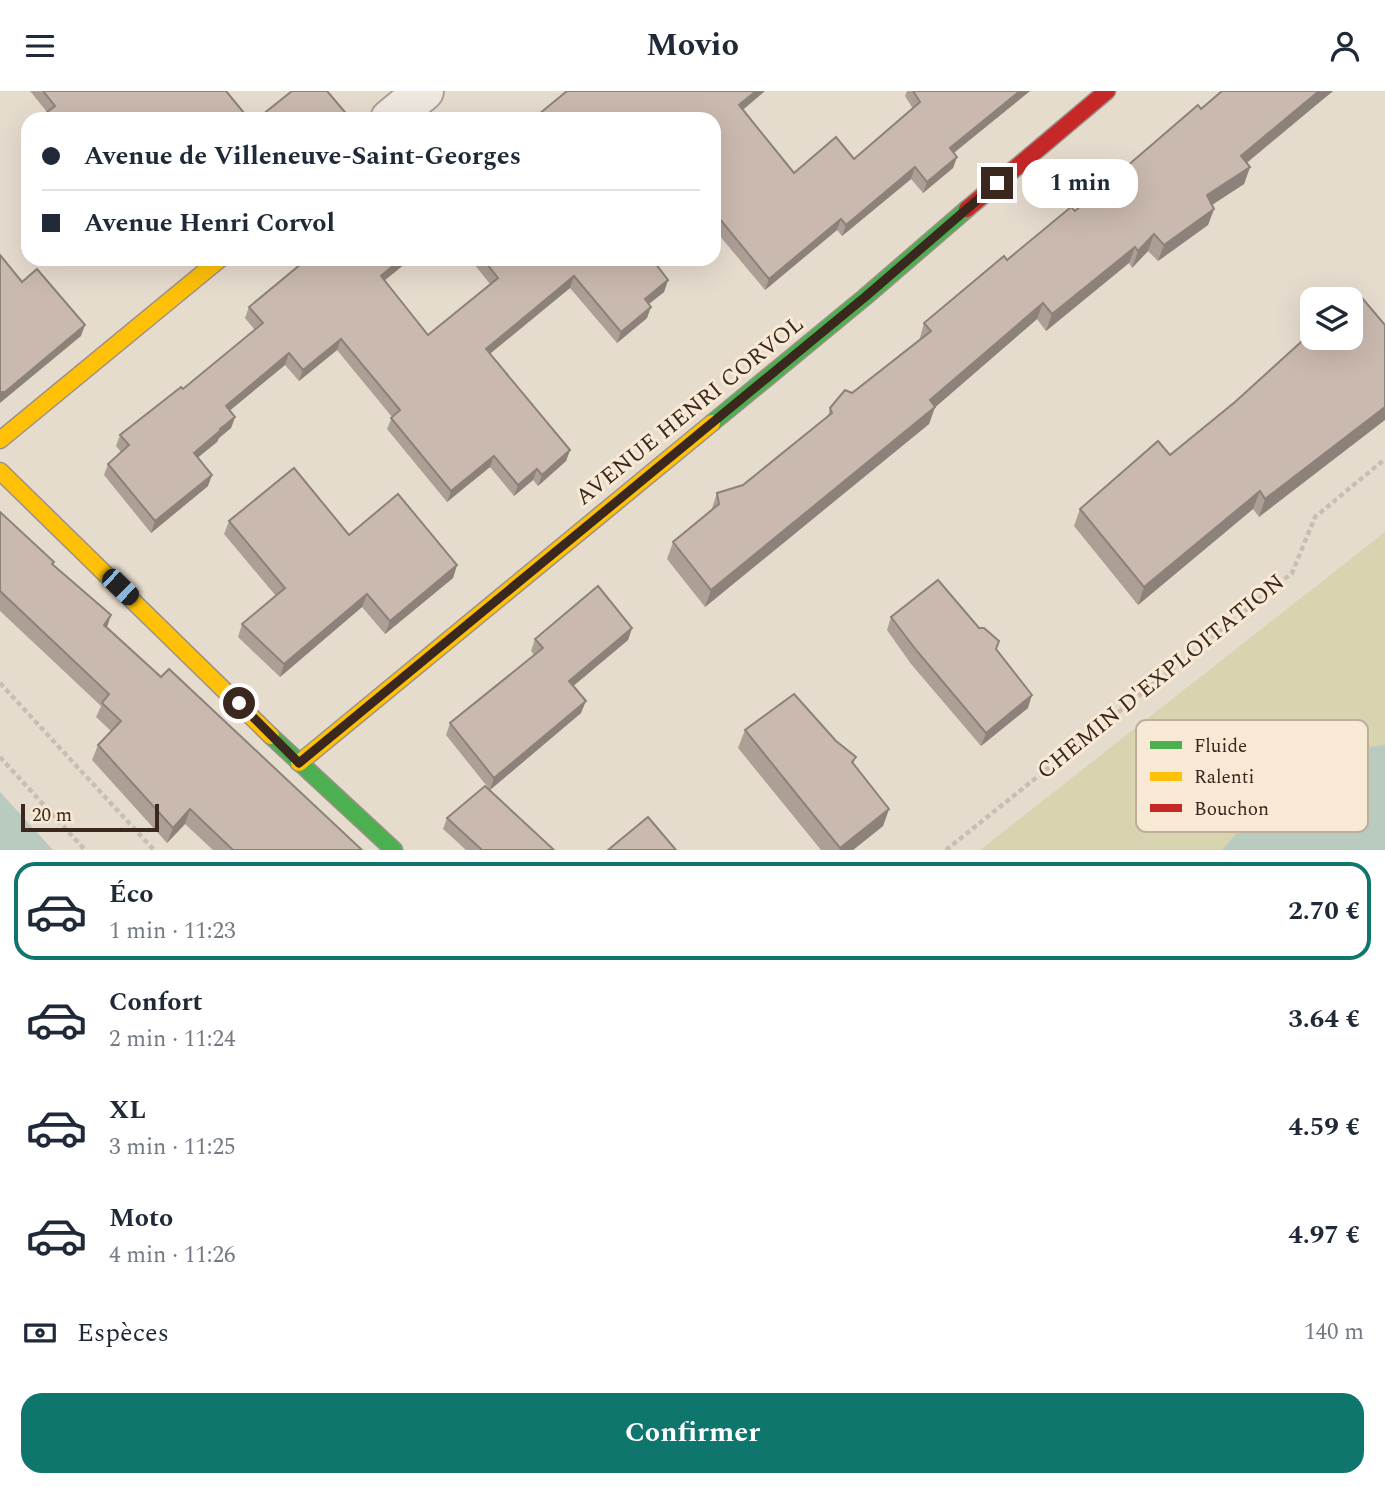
<!DOCTYPE html>
<html lang="fr">
<meta charset="utf-8">
<style>
:root{--surface:#fff;--page:#f2f2f3;--text:#1f2937;--muted:#747a83;--line:#e0e1e3;--accent:#0f766e}
body{margin:0;font-family:Spectral,serif;background:var(--page);color:var(--text);height:100vh;display:flex;flex-direction:column;font-size:26px;white-space:nowrap}
*{box-sizing:border-box;margin:0}
p{font-size:23px;color:var(--muted)}
.icon{flex:none;width:38px;height:38px;fill:none;stroke:currentColor;stroke-width:2;stroke-linecap:round;stroke-linejoin:round}
.map{position:relative;height:759px;overflow:hidden}
.side{display:flex;flex-direction:column;background:var(--surface);flex:1}
.side>*{flex:none}
.banner{position:absolute;left:21px;top:21px;width:700px;height:154px;border-radius:21px;box-shadow:0 7px 28px #0002;display:grid;align-content:center;height:154px;padding:0 21px;background:var(--surface)}
.tools{position:absolute;left:1300px;top:196px;display:grid;gap:14px}
.tools a{display:grid;place-items:center;width:63px;height:63px;border-radius:14px;background:var(--surface);box-shadow:0 7px 28px #0002;font-size:35px}
.scale{position:absolute;left:21px;bottom:18px;width:138px;box-sizing:border-box;padding-left:7px;border:4px solid #3a281e;border-top:0;font-size:19px;line-height:24px;white-space:nowrap;color:#3a281e;-webkit-text-stroke:5px #f7e9d4;paint-order:stroke}
.end{position:absolute;width:32px;height:32px;margin:-16px;border:9px solid #3a281e;background:#fff;box-shadow:0 0 0 4px #fff}
.from{border-radius:50%}
.bubble{position:absolute;height:49px;border-radius:21px;background:var(--surface);box-shadow:0 7px 28px #0002;font-size:23px;font-weight:700;line-height:49px;text-align:center}
.car{position:absolute;width:21px;height:42px;margin:-21px -10px;border-radius:9px;box-shadow:0 0 5px 2px #0007;background:linear-gradient(#222 24%,#8ab4d8 0 40%,#222 0 76%,#8ab4d8 0 86%,#222 0)}
.banner b{display:flex;align-items:center;gap:24px;height:66px;font-size:26px}
.banner b+b{border-top:2px solid var(--line)}
.banner i{width:18px;height:18px;background:var(--text)}
ul{padding:12px 0 0;list-style:none}
li{display:flex;align-items:center;gap:21px;height:98px;margin:0 14px 10px;padding:0 7px;border:4px solid transparent;border-radius:21px}
li div{flex:1}
li b{display:block;font-size:26px}
li em{font-style:normal;font-weight:700}
li.active{border-color:var(--accent)}
li>.icon{width:63px;height:63px;stroke-width:1.5}
.pay{display:flex;align-items:center;gap:18px;height:77px;padding:0 21px;font-size:26px}
.pay p{margin-inline-start:auto}
.primary-button{display:flex;gap:14px;margin-top:auto;padding:14px 21px}
.primary-button a{flex:1;height:80px;border-radius:21px;background:var(--accent);color:#fff;font-size:28px;font-weight:700;line-height:80px;text-align:center}
header{display:flex;justify-content:space-between;align-items:center;height:91px;padding:0 21px;background:var(--surface);font-size:32px;font-weight:700}
.map>svg:first-child{display:block}
</style>
<header><svg class="icon" aria-label="menu" viewBox="0 0 24 24"><path d="M4 6h16M4 12h16M4 18h16"/></svg>Movio<svg class="icon" aria-label="person" viewBox="0 0 24 24"><circle cx="12" cy="8" r="4"/><path d="M4 21q1-7 8-7t8 7"/></svg></header>
<div class="map">
<svg width="1385" height="759" viewBox="0 0 1385 759">
<rect width="100%" height="100%" fill="#e6dcce"/>
<polygon fill="#d9d4b0" points="1385,441 1385,759 980,759"/>
<g fill="#b9cabe">
<polygon points="1385,654 1385,759 1222,759 1269,705 1368,656"/>
<polygon points="0,701 53,759 0,759"/>
</g>
<g fill="none" stroke-linecap="round" stroke-linejoin="round">
<defs>
<polyline id="street" points="390,28 424,0"/>
<g id="fast">
<polyline points="712,332 865,206 967,118"/>
<polyline points="271,645 394,759"/>
</g>
<g id="slow">
<polyline points="0,349 220,168"/>
<polyline points="0,380 271,645"/>
<polyline points="299,672 712,332"/>
</g>
<polyline id="jam" points="967,118 1107,0"/>
</defs>
<use href="#street" stroke="#aba196" stroke-width="42"/>
<use href="#fast" stroke="#9b9187" stroke-width="19"/>
<use href="#slow" stroke="#9b9187" stroke-width="19"/>
<use href="#jam" stroke="#9b9187" stroke-width="19"/>
<g stroke="#c7bfb6" stroke-width="4.5" stroke-dasharray="5 3.5" stroke-linecap="butt">
<polyline points="0,592 154,759"/>
<polyline points="0,666 85,759"/>
<polyline points="946,759 1292,482 1315,426 1385,368"/>
</g>
<use href="#street" stroke="#eee8df" stroke-width="38"/>
<use href="#fast" stroke="#4caf50" stroke-width="16"/>
<use href="#slow" stroke="#ffc107" stroke-width="16"/>
<use href="#jam" stroke="#c62828" stroke-width="16"/>
</g>
<g fill="#ae9f96">
<polygon points="30,0 226,0 47,21"/>
<polygon points="765,0 743,19 794,82 854,68 913,18 905,5 907,0 1030,0 954,62 957,66 953,77 923,102 911,88 842,145 837,139 765,199 714,138 714,28"/>
<polygon points="1222,0 1333,0 1247,72 1250,76 1244,93 1212,114 1214,118 1208,134 1158,170 1148,160 1132,177 1129,172 1046,240 1037,228 935,316 929,333 705,516 667,468 673,451 711,420 717,402 743,394 828,325 830,317 852,302 919,250 924,232 1007,169 1075,120"/>
<polygon points="28,37 28,52 24,47"/>
<polygon points="307,168 411,168 384,190 428,244 490,193 470,168 658,168 654,171 668,189 664,201 649,213 647,227 617,252 570,197 490,263 570,359 566,370 538,395 533,389 514,405 490,376 447,411 387,338 392,326 337,259 299,290 285,274 230,319 235,326 231,337 219,347 217,351 198,366 208,395 151,442 104,384 108,373 121,361 116,355 120,344 183,298 255,239 245,227 249,216"/>
<polygon points="1385,234 1259,426 1253,418 1138,514 1074,435 1080,418"/>
<polygon points="0,421 53,474 111,524 107,536 161,586 362,759 213,759 185,733 167,752 92,669 98,654 111,640 96,626 101,615 0,520"/>
<polygon points="229,430 349,444 457,474 453,487 385,543 362,516 280,586 238,546 242,533 276,505 224,443"/>
<polygon points="891,526 996,559 1028,617 981,655 911,573 887,539"/>
<polygon points="632,537 628,549 573,595 581,622 490,699 446,644 450,632 534,564 531,560 535,548"/>
<polygon points="745,639 836,650 856,666 853,673 889,718 883,735 853,759 821,759 738,657"/>
<polygon points="447,727 554,759 466,759 443,738"/>
</g>
<g fill="#8d827a">
<polygon points="756,0 765,0 735,25 739,14"/>
<polygon points="1020,0 1030,0 946,68 950,57"/>
<polygon points="1319,0 1333,0 1235,81 1241,65"/>
<polygon points="957,66 953,77 923,102 927,91"/>
<polygon points="915,76 911,88 842,145 846,134"/>
<polygon points="1250,76 1244,93 1201,121 1207,104"/>
<polygon points="1214,118 1208,134 1158,170 1164,154"/>
<polygon points="841,128 837,139 765,199 769,188"/>
<polygon points="1154,143 1148,160 1132,177 1138,160"/>
<polygon points="1135,156 1129,172 1046,240 1052,223"/>
<polygon points="401,168 411,168 376,196 381,185"/>
<polygon points="574,185 570,197 482,269 486,258"/>
<polygon points="668,189 664,201 641,219 645,208"/>
<polygon points="1043,212 1037,228 924,326 930,309"/>
<polygon points="651,216 647,227 617,252 621,241"/>
<polygon points="85,234 81,245 0,312 0,301"/>
<polygon points="341,248 337,259 299,290 303,279"/>
<polygon points="289,262 285,274 222,326 226,315"/>
<polygon points="935,316 929,333 705,516 711,499"/>
<polygon points="1385,316 1385,329 1259,426 1265,408"/>
<polygon points="235,326 231,337 219,347 217,351 190,373 194,362"/>
<polygon points="570,359 566,370 538,395 542,384"/>
<polygon points="494,365 490,376 447,411 451,400"/>
<polygon points="537,378 533,389 514,405 518,394"/>
<polygon points="212,384 208,395 151,442 155,430"/>
<polygon points="1260,400 1253,418 1138,514 1144,496"/>
<polygon points="457,474 453,487 385,543 390,530"/>
<polygon points="367,503 362,516 280,586 284,573"/>
<polygon points="111,524 106,539 104,534"/>
<polygon points="632,537 628,549 565,602 569,590"/>
<polygon points="1032,604 1028,617 981,655 986,642"/>
<polygon points="586,610 581,622 490,699 494,687"/>
<polygon points="190,718 185,733 167,752 173,737"/>
<polygon points="889,718 883,735 853,759 840,759 840,757"/>
</g>
<g fill="#cab9ae" stroke="#8d827a" stroke-width="2">
<polygon points="43,0 226,0 249,28 38,28 55,15"/>
<polygon points="292,0 327,0 345,21 336,28 257,28"/>
<polygon points="567,0 756,0 739,14 794,82 836,46 854,68 920,11 913,0 1020,0 950,57 957,66 927,91 915,76 846,134 841,128 769,188 714,121 714,28 533,28"/>
<polygon points="1222,0 1319,0 1241,65 1250,76 1207,104 1214,118 1164,154 1154,143 1138,160 1135,156 1052,223 1043,212 930,309 935,316 711,499 673,451 719,413 717,402 743,394 832,322 830,317 845,299 852,302 931,240 924,232 1004,165 1007,169 1071,116 1075,120 1198,14 1201,18"/>
<polygon points="0,164 22,191 37,178 85,234 5,301 0,301"/>
<polygon points="307,168 401,168 381,185 428,244 498,187 483,168 652,168 668,189 645,208 651,216 621,241 574,185 486,258 570,359 542,384 537,378 518,394 494,365 451,400 391,327 400,319 341,248 303,279 289,262 226,315 235,326 220,338 221,339 194,362 212,384 155,430 108,373 129,354 120,344 181,296 183,298 263,232 249,216"/>
<polygon points="1357,201 1385,234 1385,316 1265,408 1260,400 1144,496 1080,418 1158,350 1170,364 1235,311 1312,241 1312,247 1351,247 1351,208 1348,208"/>
<polygon points="294,377 349,444 398,403 457,474 390,530 367,503 284,573 242,533 285,497 229,430"/>
<polygon points="0,421 54,471 52,473 111,524 104,534 161,586 169,578 362,759 233,759 190,718 173,737 98,654 121,630 102,612 109,603 0,500"/>
<polygon points="938,489 979,537 984,537 999,550 996,558 1032,604 986,642 916,559 891,526"/>
<polygon points="598,495 632,537 569,590 586,610 494,687 450,632 543,557 535,548"/>
<polygon points="794,603 836,650 856,666 852,671 889,718 840,757 745,639"/>
<polygon points="485,695 554,759 482,759 447,727"/>
<polygon points="648,726 676,759 608,759"/>
</g>
<g fill="none" stroke-linecap="round" stroke-linejoin="round">
<polyline stroke="#3a281e" stroke-width="9" points="239,612 299,672 865,206 997,92"/>
</g>
<g text-anchor="middle" dominant-baseline="central" stroke-width="6" stroke-linejoin="round" paint-order="stroke">
<g font-size="23" fill="#3a281e" stroke="#f7e9d4">
<text transform="translate(690 320) rotate(-39)">AVENUE HENRI CORVOL</text>
<text transform="translate(1161 586) rotate(-39)">CHEMIN D'EXPLOITATION</text>
</g>
</g>
<rect x="1136" y="629" width="232" height="112" rx="10" fill="#f7e9d4" stroke="#beaf9d" stroke-width="2"/>
<rect x="1150" y="650" width="32" height="8" fill="#4caf50"/>
<rect x="1150" y="681" width="32" height="9" fill="#ffc107"/>
<rect x="1150" y="713" width="32" height="8" fill="#c62828"/>
<g font-size="19" fill="#3a281e">
<text x="1194" y="661">Fluide</text>
<text x="1194" y="692">Ralenti</text>
<text x="1194" y="724">Bouchon</text>
</g>
</svg>
<div class="tools">
<a><svg class="icon" aria-label="layers" viewBox="0 0 24 24"><path d="M12 4l9 5-9 5-9-5zM3 14l9 5 9-5"/></svg></a>
</div>
<div class="scale">20 m</div>
<i class="end from" style="left:239px;top:612px"></i>
<i class="end" style="left:997px;top:92px"></i>
<div class="bubble" style="left:1022px;top:68px;width:116px">1 min</div>
<i class="car" style="left:120px;top:496px;rotate:134deg"></i>
<div class="banner">
<b><i class="from"></i>Avenue de Villeneuve-Saint-Georges</b>
<b><i></i>Avenue Henri Corvol</b>
</div>
</div>
<section class="side">
<ul>
<li class="active"><svg class="icon" aria-label="car" viewBox="0 0 24 24"><path d="M5 17H2v-5l4-1 3-4h7l3 4 3 1v5h-3M9 17h6M6 11h13"/><circle cx="7" cy="17" r="2"/><circle cx="17" cy="17" r="2"/></svg><div><b>Éco</b><p>1 min · 11:23</p></div><em>2.70 €</em></li>
<li><svg class="icon" aria-label="car" viewBox="0 0 24 24"><path d="M5 17H2v-5l4-1 3-4h7l3 4 3 1v5h-3M9 17h6M6 11h13"/><circle cx="7" cy="17" r="2"/><circle cx="17" cy="17" r="2"/></svg><div><b>Confort</b><p>2 min · 11:24</p></div><em>3.64 €</em></li>
<li><svg class="icon" aria-label="car" viewBox="0 0 24 24"><path d="M5 17H2v-5l4-1 3-4h7l3 4 3 1v5h-3M9 17h6M6 11h13"/><circle cx="7" cy="17" r="2"/><circle cx="17" cy="17" r="2"/></svg><div><b>XL</b><p>3 min · 11:25</p></div><em>4.59 €</em></li>
<li><svg class="icon" aria-label="car" viewBox="0 0 24 24"><path d="M5 17H2v-5l4-1 3-4h7l3 4 3 1v5h-3M9 17h6M6 11h13"/><circle cx="7" cy="17" r="2"/><circle cx="17" cy="17" r="2"/></svg><div><b>Moto</b><p>4 min · 11:26</p></div><em>4.97 €</em></li>
</ul>
<div class="pay"><svg class="icon" aria-label="cash" viewBox="0 0 24 24"><path d="M3 7h18v10H3z"/><circle cx="12" cy="12" r="2"/></svg>Espèces<p>140 m</p></div>
<div class="primary-button"><a>Confirmer</a></div>
</section>
